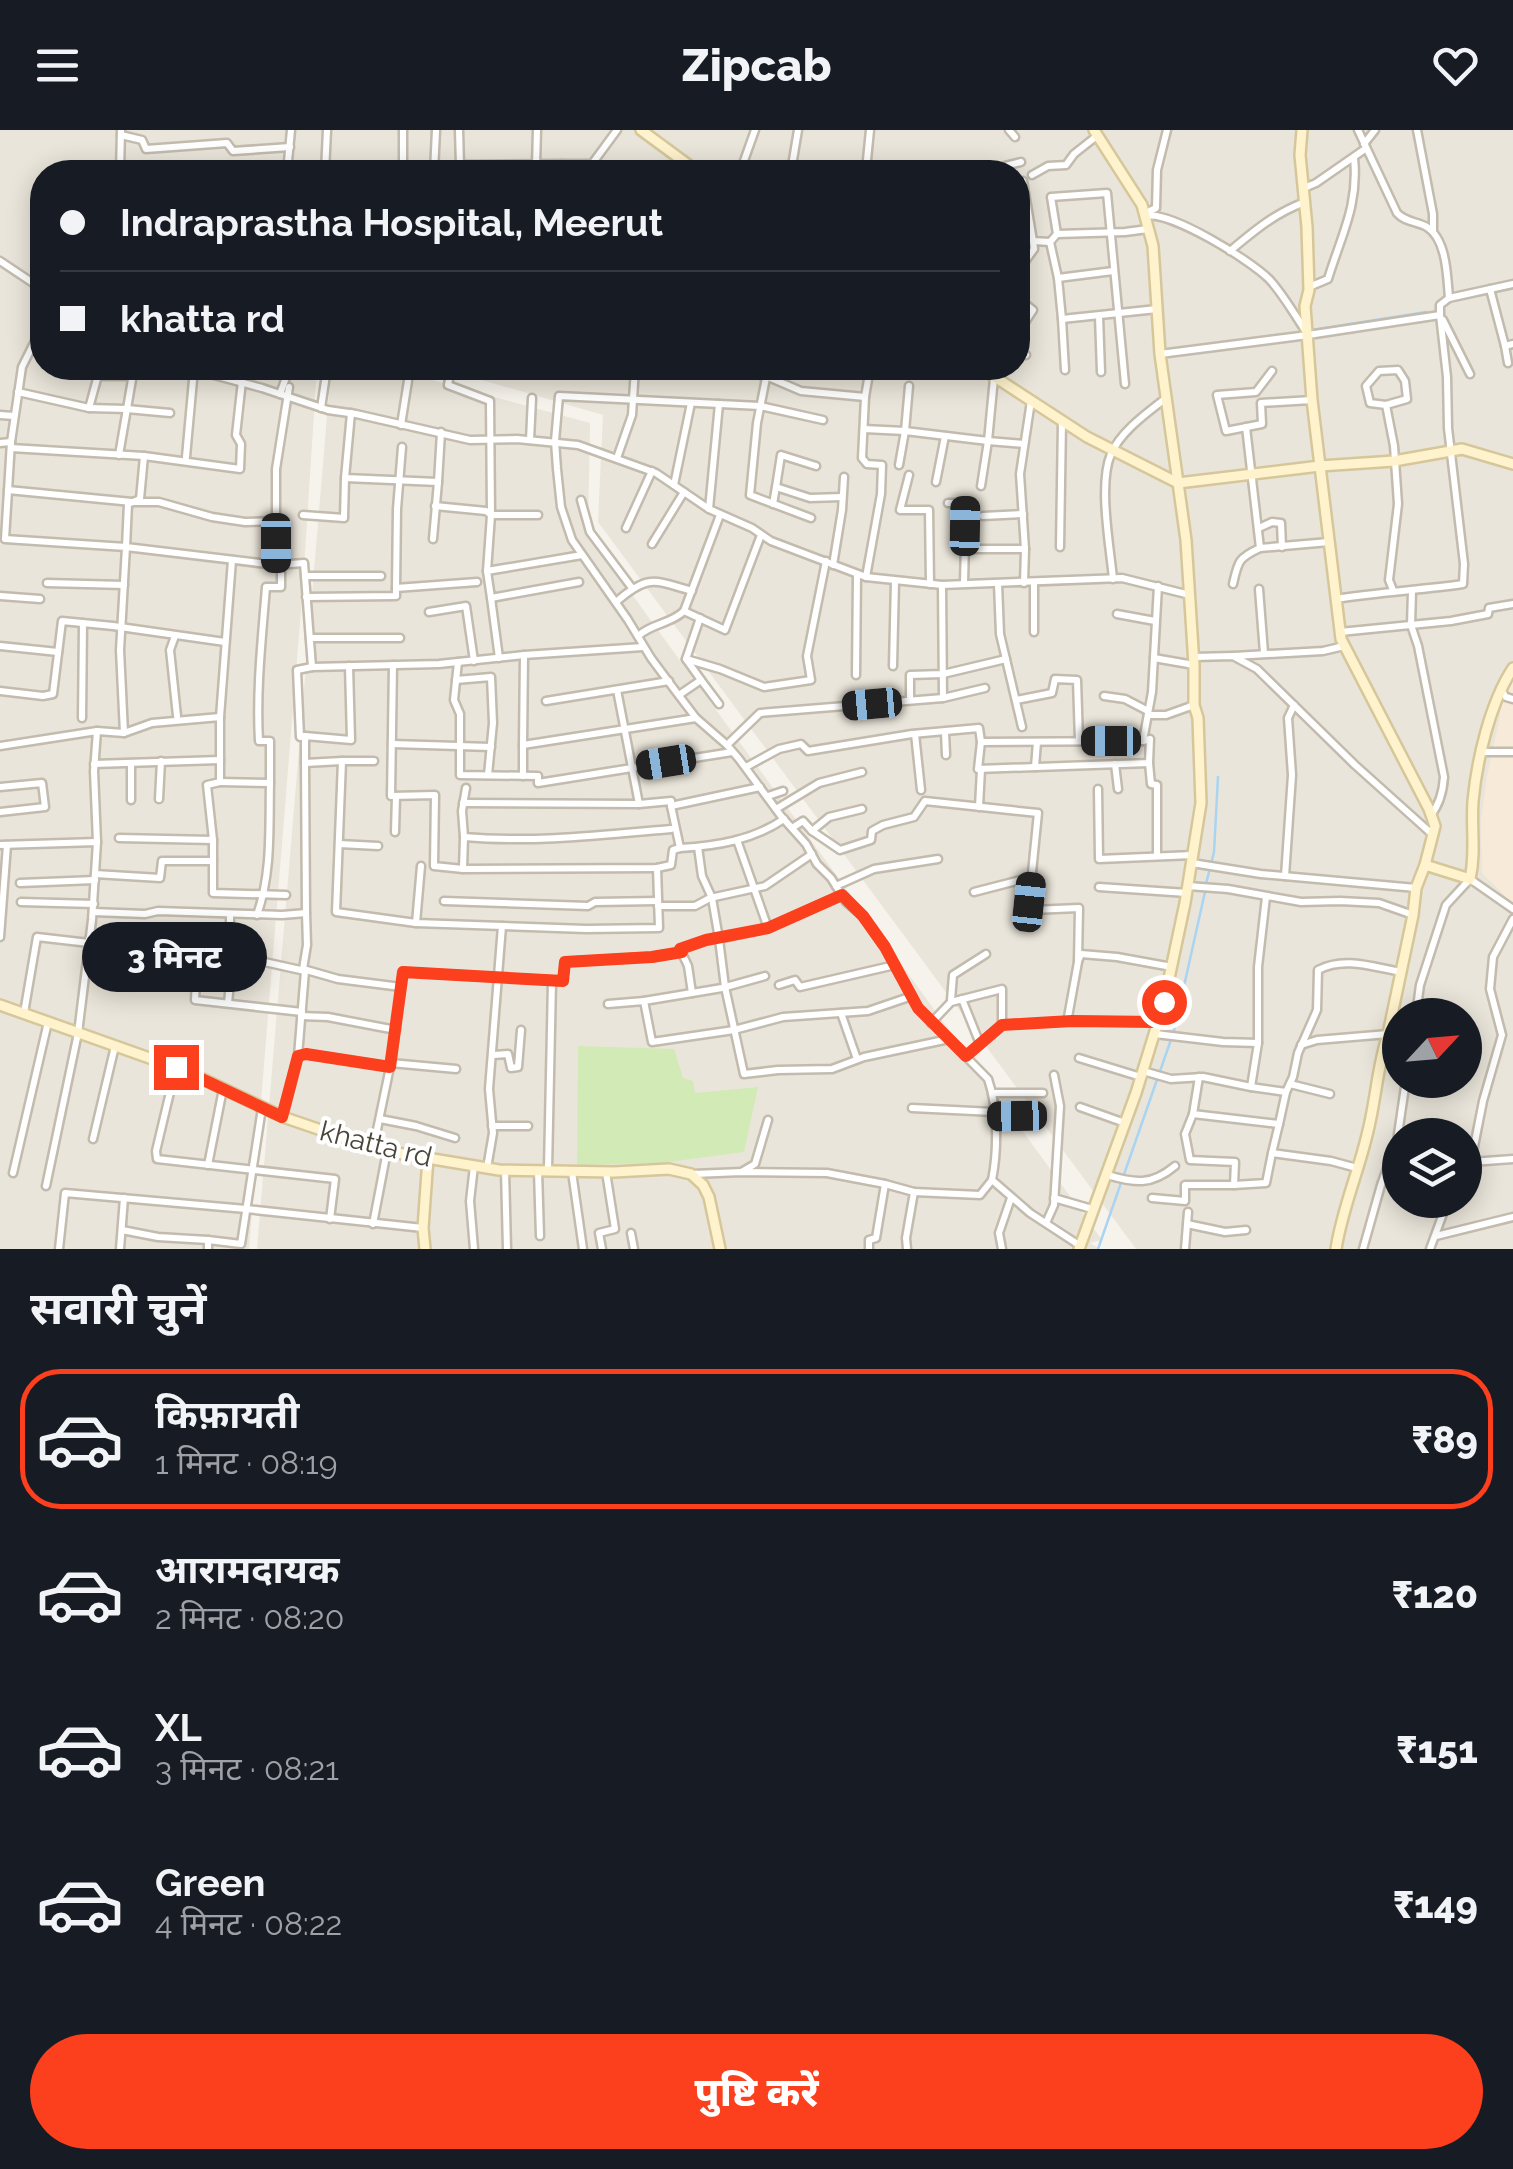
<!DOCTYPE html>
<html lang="hi">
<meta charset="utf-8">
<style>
:root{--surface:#171b24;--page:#20242c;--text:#f1f3f6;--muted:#9ea1a6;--line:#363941;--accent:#fc3f1d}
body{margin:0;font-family:Raleway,"Noto Sans Devanagari",sans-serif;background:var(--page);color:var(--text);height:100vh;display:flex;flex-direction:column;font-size:38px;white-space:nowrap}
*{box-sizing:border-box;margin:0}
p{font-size:32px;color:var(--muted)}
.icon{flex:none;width:55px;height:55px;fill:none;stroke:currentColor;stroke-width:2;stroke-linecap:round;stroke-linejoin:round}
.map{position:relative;height:1119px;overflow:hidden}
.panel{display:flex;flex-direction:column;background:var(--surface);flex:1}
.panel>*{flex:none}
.top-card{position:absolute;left:30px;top:30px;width:1000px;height:220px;border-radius:40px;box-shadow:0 5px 25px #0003;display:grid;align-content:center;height:220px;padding:0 30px;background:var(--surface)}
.needle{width:65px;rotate:64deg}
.tools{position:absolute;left:1382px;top:868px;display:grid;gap:20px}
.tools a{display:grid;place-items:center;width:100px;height:100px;border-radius:50%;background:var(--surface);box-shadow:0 5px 25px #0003;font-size:50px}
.end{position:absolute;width:45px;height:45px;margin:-22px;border:12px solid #fc3f1d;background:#fff;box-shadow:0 0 0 5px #fff}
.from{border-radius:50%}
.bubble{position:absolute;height:70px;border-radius:35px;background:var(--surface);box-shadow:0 5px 25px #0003;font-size:32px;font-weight:800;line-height:70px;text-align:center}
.car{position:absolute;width:30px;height:60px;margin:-30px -15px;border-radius:12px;box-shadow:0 0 8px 2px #0007;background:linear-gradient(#222 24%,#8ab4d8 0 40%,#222 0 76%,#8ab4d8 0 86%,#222 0)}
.top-card b{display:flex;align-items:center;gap:35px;height:95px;font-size:38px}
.top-card b+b{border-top:2px solid var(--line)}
.top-card i{width:25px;height:25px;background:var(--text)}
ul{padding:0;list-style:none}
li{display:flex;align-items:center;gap:30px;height:140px;margin:0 20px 15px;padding:0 10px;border:5px solid transparent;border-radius:40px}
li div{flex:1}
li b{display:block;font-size:38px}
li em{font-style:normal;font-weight:800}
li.active{border-color:var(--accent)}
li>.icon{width:90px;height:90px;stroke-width:1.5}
h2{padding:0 30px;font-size:45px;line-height:120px}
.cta{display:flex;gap:20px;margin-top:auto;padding:20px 30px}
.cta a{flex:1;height:115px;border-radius:60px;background:var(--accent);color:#fff;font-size:40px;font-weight:800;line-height:115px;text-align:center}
header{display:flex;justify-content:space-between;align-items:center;height:130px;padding:0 30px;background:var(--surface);font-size:45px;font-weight:800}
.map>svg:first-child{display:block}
</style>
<header><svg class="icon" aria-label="menu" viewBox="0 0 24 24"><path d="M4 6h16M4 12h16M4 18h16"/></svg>Zipcab<svg class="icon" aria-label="heart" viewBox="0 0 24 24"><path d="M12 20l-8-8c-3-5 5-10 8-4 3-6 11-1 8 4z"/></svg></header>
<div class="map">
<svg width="1513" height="1119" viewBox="0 0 1513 1119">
<rect width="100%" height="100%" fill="#f6f3ec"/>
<g fill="#eae5da" fill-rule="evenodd">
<path d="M0 0H1513V1119H1136L598 392 603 285 440 238H1018V42H42V238H317L302 468 249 1119H0ZM1400 885H1465V950H1400ZM1400 1005H1465V1070H1400Z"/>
<polygon points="331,238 388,238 590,293 588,404 1102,1110 1090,1113 1100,1119 257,1119"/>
</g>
<polygon fill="#f7ead8" points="1513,542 1513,774 1482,743 1481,691 1487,646 1499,591 1504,552"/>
<polygon fill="#d2eab5" points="578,916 674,919 683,948 693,951 695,963 758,957 744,1022 660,1033 577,1035"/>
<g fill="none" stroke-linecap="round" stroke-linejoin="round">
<g stroke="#a9d4f2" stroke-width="2.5">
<polyline points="1312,200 1426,182"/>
<polyline points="1282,205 1304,202"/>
<polyline points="1206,754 1214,722 1218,647"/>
<polyline points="1098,1119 1174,901 1205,762"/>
</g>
<defs>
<g id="street">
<polyline points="403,0 403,42"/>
<polyline points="459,0 460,35 562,34"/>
<polyline points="1009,0 1015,7"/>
<path d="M1358 0 1397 83C1405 92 1416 91 1427 97 1447 110 1447 146 1449 168"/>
<polyline points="1417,0 1433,84 1433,101"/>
<polyline points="121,5 142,10 146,19 227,13 233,21 290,17"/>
<polyline points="1364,14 1375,0"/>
<polyline points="867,30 870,0"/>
<polyline points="536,36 537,0"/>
<polyline points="120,42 121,0"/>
<polyline points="287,42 291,0"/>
<polyline points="325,42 327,0"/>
<polyline points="434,42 436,0"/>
<polyline points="562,42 562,34 592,34 617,0"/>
<polyline points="740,42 755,0"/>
<polyline points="791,42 798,0"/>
<polyline points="981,42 1021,32"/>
<polyline points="1032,45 1048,36 1066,35 1074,24 1098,5"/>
<polyline points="1018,52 1023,51 1033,111 1050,112 1057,104 1125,102 1148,99"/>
<polyline points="1304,58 1316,53 1365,19"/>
<polyline points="1148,82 1156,78 1157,40 1167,0"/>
<path d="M1146 86C1171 81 1250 130 1269 149 1283 164 1294 184 1305 200"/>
<polyline points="1057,104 1051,67 1107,63 1125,254"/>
<polyline points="1050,112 1058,148 1062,189 1157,179"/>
<path d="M1230 121C1254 101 1275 83 1305 72"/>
<polyline points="0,131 42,159"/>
<polyline points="1018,141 1034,119 1033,111"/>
<polyline points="1058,148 1113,141"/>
<path d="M1309 157 1328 149C1341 106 1359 75 1354 28"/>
<polyline points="1490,159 1505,216 1513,214"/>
<polyline points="1018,168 1033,180 1018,203"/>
<polyline points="1099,186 1101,242"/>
<polyline points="1062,189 1065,240"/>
<polyline points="1443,190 1470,244"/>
<polyline points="42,213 35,211 22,237 11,312 5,409 126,417 120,520 124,603 152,593 220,587 220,652 207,655 213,710 119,708"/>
<polyline points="1505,216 1508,233"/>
<polyline points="1018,219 1026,225"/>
<polyline points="1160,224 1308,205 1440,185 1440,175 1449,168 1513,154"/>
<polyline points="188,238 262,258 328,280 356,284 470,310 517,309 578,315 656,343 709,379 752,398 771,411 866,447 942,455 1122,448 1190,465"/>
<polyline points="451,238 448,255 490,271 491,385 538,385"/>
<polyline points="726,238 766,246 801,261 865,267 862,328 867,334 882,335 881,364 866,447"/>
<polyline points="768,238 757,293 750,365 811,388"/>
<polyline points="1272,241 1256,262 1217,265 1226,301 1262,294 1261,273 1312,270"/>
<polyline points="97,246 133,246"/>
<polyline points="242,251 236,305 241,314 240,339 144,326 140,369 128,374 126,417 276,435"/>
<polyline points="289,257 276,339 276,435 304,433 312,537 439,534 524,525 643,517"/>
<polyline points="18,262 89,278 100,238"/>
<polyline points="280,264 289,239"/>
<polyline points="865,267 870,238"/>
<polyline points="1386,275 1407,269 1405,251 1398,240 1379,241 1366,256 1370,273 1386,275 1394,316 1398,374 1389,450 1393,460"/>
<polyline points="89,278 127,279 170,283"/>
<polyline points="321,278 327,238"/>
<polyline points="351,283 345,348 438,352 441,302"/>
<polyline points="0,285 14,286"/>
<path d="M823 290 760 276 559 266 555 311 557 339 561 377 572 410 628 490 651 528 674 559 696 588 727 615 739 629 781 686 806 714 817 734 831 748 846 772 863 786 885 817 918 878 988 949C998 978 998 1020 992 1050L1030 1083 1079 1115"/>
<polyline points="401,295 410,238"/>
<polyline points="1246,297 1260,418 1329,412"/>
<polyline points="864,299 905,301 909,256"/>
<polyline points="530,310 532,268"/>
<polyline points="0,313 11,312"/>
<polyline points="11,318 144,326"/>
<polyline points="119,325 134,238"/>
<polyline points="186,327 194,239"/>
<polyline points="617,328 632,285 635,238"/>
<polyline points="899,335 905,301 988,311 994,248"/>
<polyline points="909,345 900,380 929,380 930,454"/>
<polyline points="936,352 945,306"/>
<polyline points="674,355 691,273"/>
<polyline points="981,356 988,311 1024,314"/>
<polyline points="776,357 781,325 816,336"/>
<polyline points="8,360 132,372 159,372 212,387 245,392 276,391"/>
<polyline points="581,370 590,402 632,458"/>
<polyline points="948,373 966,373 964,453"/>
<polyline points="773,374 776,357 810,368 842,367"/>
<polyline points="435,376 486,381 491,385 487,441 582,425"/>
<polyline points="709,379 719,274"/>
<polyline points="303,385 344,388 345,348"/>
<polyline points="720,385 684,481 725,500 761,405"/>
<polyline points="983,386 1023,384"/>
<polyline points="626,398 652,341"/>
<polyline points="1259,398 1272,392 1281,393 1282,417"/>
<polyline points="433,409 438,352"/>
<polyline points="652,414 684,362"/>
<polyline points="1060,417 1062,291"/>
<polyline points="965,419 1025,419"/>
<polyline points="833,435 842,380 844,347"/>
<polyline points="487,441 491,468 579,452"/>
<polyline points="305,446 381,446"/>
<path d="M1113 449C1110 416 1098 354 1111 324 1121 301 1147 283 1166 268"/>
<polyline points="1034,452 1034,502"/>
<polyline points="47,453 124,455"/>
<polyline points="1024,453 1025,419 1020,344 1031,271"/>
<polyline points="998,454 1000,504 1022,597"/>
<path d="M1233 454C1238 432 1238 428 1260 418"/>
<polyline points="942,455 943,568"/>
<polyline points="396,458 397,379 402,317"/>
<polyline points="1259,459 1264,523"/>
<path d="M1412 461 1411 495 1418 516 1444 647C1443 661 1440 674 1431 685"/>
<polyline points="0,466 40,469"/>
<polyline points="306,467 396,466 396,458 477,452"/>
<polyline points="491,468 499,528"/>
<path d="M1336 469C1378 462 1421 460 1463 454L1464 434 1448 298 1447 247 1440 185"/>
<path d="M616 472C648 444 654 450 692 461"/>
<polyline points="429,482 466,476 474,531"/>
<polyline points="1117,484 1155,491"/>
<polyline points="1340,502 1451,491 1488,484 1489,478 1513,474"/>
<polyline points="175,506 170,520 177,586"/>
<path d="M638 506C652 493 671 494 684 481"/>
<polyline points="310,508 400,508"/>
<polyline points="0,516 58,522"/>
<polyline points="524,525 523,615 696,588"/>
<polyline points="1234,526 1323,521 1344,516"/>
<polyline points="1194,527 1233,526 1257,539 1355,635 1433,705"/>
<polyline points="1154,528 1194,535"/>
<polyline points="686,529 720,539 764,557 811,550 807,526 826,431"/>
<polyline points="458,532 454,570 460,584 460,645 538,646 538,653 732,622"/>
<polyline points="393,535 391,666 435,665 434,736 463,739"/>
<polyline points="893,536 895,451"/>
<polyline points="856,545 857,444"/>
<polyline points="456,550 491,547 493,593 488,645"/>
<polyline points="701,550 719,574"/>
<polyline points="1500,559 1506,567 1513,569"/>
<polyline points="617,560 639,674"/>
<polyline points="0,561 43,566 53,564 62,491 113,496 225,512"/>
<polyline points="679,565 701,550 686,529 700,488"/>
<polyline points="1104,566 1125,569 1148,581"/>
<polyline points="910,570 910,545 943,544 1006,529"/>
<polyline points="1016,570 1052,563 1055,549 1077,550 1079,611"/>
<polyline points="546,571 669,551"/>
<polyline points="1148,585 1166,585 1194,575"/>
<polyline points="220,587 232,430"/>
<polyline points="82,588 83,493"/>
<polyline points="97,601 124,603"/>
<polyline points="945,602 946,625"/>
<polyline points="915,604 921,660"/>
<polyline points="305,606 300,607 297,540 312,537"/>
<polyline points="981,612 978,639 1149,633 1150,609 1143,611"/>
<polyline points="392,614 491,617"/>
<polyline points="523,615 523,646"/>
<polyline points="727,615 760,583 943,568 985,558"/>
<polyline points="0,616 97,601 94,641 97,712"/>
<polyline points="1482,622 1513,622"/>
<polyline points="342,631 305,633 305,606 351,610 349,536"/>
<polyline points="374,631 342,631 336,782 416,793 586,799 659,798 657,738"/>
<polyline points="1149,633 1151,654 1157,655 1157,726"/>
<polyline points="94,634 220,630"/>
<polyline points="1115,634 1118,659"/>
<polyline points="746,637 779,619 801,614 808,621 912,604 979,598 981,612 1143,611 1152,562 1158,456"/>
<polyline points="1035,637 1037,612"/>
<path d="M220 652 270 653V611H259C256 560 262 508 266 457H281V435"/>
<polyline points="0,657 42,653 45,677 0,682"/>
<path d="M466 658 462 681 464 707C533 713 602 705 671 699"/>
<polyline points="1098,659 1099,729 1193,725"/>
<polyline points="768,666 783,661"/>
<polyline points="159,669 161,631"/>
<polyline points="131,670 131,633"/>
<polyline points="463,673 639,674 671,671 671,676 760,657"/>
<path d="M671 676 680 718C717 716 753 710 784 689"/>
<polyline points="979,677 981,639"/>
<polyline points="776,679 819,653 862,642"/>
<polyline points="862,679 829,687 812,701 840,720 871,710 872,701 883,695 914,687 925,671 1038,683 1029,772 1032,780 1079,778 1078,832 1068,887 1072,891 1158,892"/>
<polyline points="792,698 803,691 812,701"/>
<polyline points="395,702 396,666"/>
<polyline points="464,707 463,739 657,738 671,735 673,720 680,718"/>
<polyline points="213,710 213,763 286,765"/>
<polyline points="737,710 768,798"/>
<polyline points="339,714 378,716"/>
<polyline points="0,715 97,712 92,790 78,903 46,1056"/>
<polyline points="1192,733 1261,744 1416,758"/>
<polyline points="95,744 160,748 162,731 213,731"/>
<polyline points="1285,746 1292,645 1288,588 1294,575"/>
<polyline points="20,753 95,750"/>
<polyline points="836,756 874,739 938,729"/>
<polyline points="1188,756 1228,759 1301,772 1340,771 1379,773 1413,785"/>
<polyline points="1099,757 1187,763"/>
<polyline points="974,762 1032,747"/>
<polyline points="842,765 768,798 719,809 725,857 744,944 778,940 832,939 864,927 949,909"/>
<polyline points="444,771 588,776 595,772 658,771"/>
<polyline points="21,772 94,774"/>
<polyline points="658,776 695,776 710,768 765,756 812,724"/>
<polyline points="93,782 145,784 158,781 282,785 306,783 305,633"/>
<polyline points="306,783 307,815 303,839 338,849 401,857"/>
<polyline points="230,784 230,814"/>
<path d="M257 785C272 743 269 697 270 653"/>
<polyline points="416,793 421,736"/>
<polyline points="0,807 7,715"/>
<polyline points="89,809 126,813 234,814 228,873"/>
<polyline points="198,814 195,870 302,882"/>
<polyline points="234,830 260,831 305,841 298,926 283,987"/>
<polyline points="1078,831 1081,824 1117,827 1172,837"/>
<polyline points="765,846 722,858 644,871 652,912 734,900 783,887 868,881 912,866"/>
<polyline points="779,855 795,850 800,857 895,835"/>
<polyline points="692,863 688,836 680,819 706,810 719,809 712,768 702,746 698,717"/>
<polyline points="962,869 980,914"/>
<polyline points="951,870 953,845 986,824"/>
<polyline points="608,874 644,871"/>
<polyline points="24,883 37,807 89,813"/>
<polyline points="841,883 857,929"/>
<polyline points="1416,885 1420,855 1446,775 1470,749 1513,779"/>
<polyline points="301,886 328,887 396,900"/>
<polyline points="931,893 951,872 1002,859 1002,895"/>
<polyline points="1155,904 1223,912 1258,913 1258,837 1266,767"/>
<path d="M1258 913 1251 957 1286 962 1293 947 1298 923 1317 880 1318 840C1344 826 1373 837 1401 842"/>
<polyline points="1301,915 1317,910 1388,904"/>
<polyline points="493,925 508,924 511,938 518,937 521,900"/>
<polyline points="298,926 306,924 390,937 391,933"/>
<polyline points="966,926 1002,895 1071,891"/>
<polyline points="1079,928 1141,947"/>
<polyline points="176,937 156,1021 157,1029 335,1049 330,1089"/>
<polyline points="456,939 391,933 403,842 563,851 565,832 651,827 682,822"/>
<polyline points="1143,941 1171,949 1203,947 1251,957"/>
<polyline points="1199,947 1193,984 1279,994 1286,962"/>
<polyline points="1290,954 1330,964"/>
<polyline points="992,963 1043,963"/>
<polyline points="1080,977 1125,993"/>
<polyline points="912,978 994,982"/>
<polyline points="1193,984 1185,1004 1190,1030 1235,1032 1234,1055 1266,1053 1272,1023"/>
<polyline points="994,986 1041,986"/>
<polyline points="380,989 416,996 455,1008"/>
<polyline points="1279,994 1272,1023 1331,1031 1357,1038"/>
<polyline points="492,996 528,996"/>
<polyline points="93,1009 115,916"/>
<polyline points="373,1019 390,937"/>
<polyline points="1471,1032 1513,1029"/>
<polyline points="208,1035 223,959"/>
<polyline points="487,1038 493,1003 489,959 502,796"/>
<polyline points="548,1039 552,851"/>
<polyline points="505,1040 507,1119"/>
<polyline points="538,1041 540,1106"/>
<polyline points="743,1041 755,1034 768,990"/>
<polyline points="572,1042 583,1119"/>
<polyline points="13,1043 48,892"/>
<polyline points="693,1044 742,1042 827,1043 885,1054"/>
<polyline points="1465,1044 1471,1032 1483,971 1502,905 1490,859 1493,827 1513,789"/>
<path d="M1107 1045C1135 1053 1151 1056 1175 1036"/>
<polyline points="914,1062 980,1065 992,1050"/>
<polyline points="1054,1068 1092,1079"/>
<polyline points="1152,1068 1185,1071 1185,1055 1234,1055"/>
<polyline points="1046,1093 1054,1075 1060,976 1054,945"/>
<polyline points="373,1094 387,1021"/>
<polyline points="1187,1094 1225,1102 1246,1100"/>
<polyline points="122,1100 158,1107 208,1110"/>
<polyline points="631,1103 634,1119"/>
<polyline points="1436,1106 1513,1087"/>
<polyline points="59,1119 65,1063 246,1079 423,1098"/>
<polyline points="120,1119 124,1068"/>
<polyline points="208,1119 208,1110 241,1114 262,978"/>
<polyline points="474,1119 470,1071 474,1036"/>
<polyline points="602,1119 599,1103 615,1099 606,1042"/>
<polyline points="869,1119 869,1110 876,1108 885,1054 914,1062 906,1108 907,1119"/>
<polyline points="1002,1119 999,1103 1011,1068"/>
<polyline points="1185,1119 1188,1082"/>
<polyline points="1363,1119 1381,1055 1397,1011 1406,950"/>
<polyline points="1430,1119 1448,1070"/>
</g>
<g id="secondary">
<polyline points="641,0 698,42"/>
<polyline points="1302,0 1300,25 1307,97 1309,160 1305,176 1312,270 1341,509 1429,679 1435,696 1425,735"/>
<polyline points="981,238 1087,307 1178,353 1320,336 1394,331 1462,319 1513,334"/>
<polyline points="0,875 186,941 283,987 379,1020 499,1040 614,1042 669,1039 691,1044 703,1055 709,1067 720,1119"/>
<polyline points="425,1119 423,1098 428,1028"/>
<polyline points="1079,1119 1136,963 1164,872 1185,773 1201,673 1198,588 1194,575 1194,535 1186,410 1160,224 1153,116 1142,75 1094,0"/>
<path d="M1336 1119C1342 1080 1358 1043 1367 1005 1376 971 1377 937 1388 904L1413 785 1416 758 1425 735 1470 749C1476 723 1471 697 1473 671 1477 629 1490 573 1513 538"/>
</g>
</defs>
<use href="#street" stroke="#c2bbae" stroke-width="11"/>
<use href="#secondary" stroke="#d6c79b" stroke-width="14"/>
<use href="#street" stroke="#fff" stroke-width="6"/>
<use href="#secondary" stroke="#fff3cd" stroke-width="9"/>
</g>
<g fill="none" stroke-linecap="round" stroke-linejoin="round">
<polyline stroke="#fc3f1d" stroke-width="12" points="176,937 282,987 298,926 306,924 390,937 403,842 563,851 565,832 652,827 682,822 680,819 706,810 768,798 842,765 863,786 885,817 918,878 966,926 1002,895 1072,891 1158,892 1164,872"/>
</g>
<g text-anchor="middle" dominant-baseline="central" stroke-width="8" stroke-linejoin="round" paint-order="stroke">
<g font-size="28" fill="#4b4439" stroke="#fff">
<text transform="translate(376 1014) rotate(14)">khatta rd</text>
</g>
</g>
</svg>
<div class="tools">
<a><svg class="needle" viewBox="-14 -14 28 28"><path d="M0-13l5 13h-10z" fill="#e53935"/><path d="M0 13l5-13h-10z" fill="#9ea1a6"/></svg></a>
<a><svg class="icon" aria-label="layers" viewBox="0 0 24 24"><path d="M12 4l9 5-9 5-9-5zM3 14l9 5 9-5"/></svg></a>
</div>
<i class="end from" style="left:1164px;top:872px"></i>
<i class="end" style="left:176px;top:937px"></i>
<div class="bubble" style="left:82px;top:792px;width:185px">3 मिनट</div>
<i class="car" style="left:965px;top:396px;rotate:1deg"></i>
<i class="car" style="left:276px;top:413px;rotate:180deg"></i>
<i class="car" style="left:872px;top:574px;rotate:265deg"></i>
<i class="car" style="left:1111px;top:611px;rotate:270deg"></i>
<i class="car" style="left:666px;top:632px;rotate:261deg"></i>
<i class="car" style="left:1029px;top:772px;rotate:6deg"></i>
<i class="car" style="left:1017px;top:986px;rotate:269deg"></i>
<div class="top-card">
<b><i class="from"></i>Indraprastha Hospital, Meerut</b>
<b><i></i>khatta rd</b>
</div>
</div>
<section class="panel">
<h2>सवारी चुनें</h2>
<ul>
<li class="active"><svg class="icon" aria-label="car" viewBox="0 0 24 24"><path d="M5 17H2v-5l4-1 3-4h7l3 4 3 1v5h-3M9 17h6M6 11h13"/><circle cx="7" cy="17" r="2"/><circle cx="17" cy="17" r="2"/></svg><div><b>किफ़ायती</b><p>1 मिनट · 08:19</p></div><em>₹89</em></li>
<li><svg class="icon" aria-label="car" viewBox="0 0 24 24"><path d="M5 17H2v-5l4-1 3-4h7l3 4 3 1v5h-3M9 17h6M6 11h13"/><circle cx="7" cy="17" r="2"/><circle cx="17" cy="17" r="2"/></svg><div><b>आरामदायक</b><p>2 मिनट · 08:20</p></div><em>₹120</em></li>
<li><svg class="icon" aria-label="car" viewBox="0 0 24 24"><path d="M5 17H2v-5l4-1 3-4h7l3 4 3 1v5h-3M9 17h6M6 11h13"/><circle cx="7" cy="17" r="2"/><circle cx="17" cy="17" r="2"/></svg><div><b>XL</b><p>3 मिनट · 08:21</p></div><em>₹151</em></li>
<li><svg class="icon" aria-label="car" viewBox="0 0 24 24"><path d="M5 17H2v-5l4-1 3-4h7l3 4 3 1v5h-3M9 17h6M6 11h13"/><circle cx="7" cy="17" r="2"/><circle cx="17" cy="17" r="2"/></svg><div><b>Green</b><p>4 मिनट · 08:22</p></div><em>₹149</em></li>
</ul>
<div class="cta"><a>पुष्टि करें</a></div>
</section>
